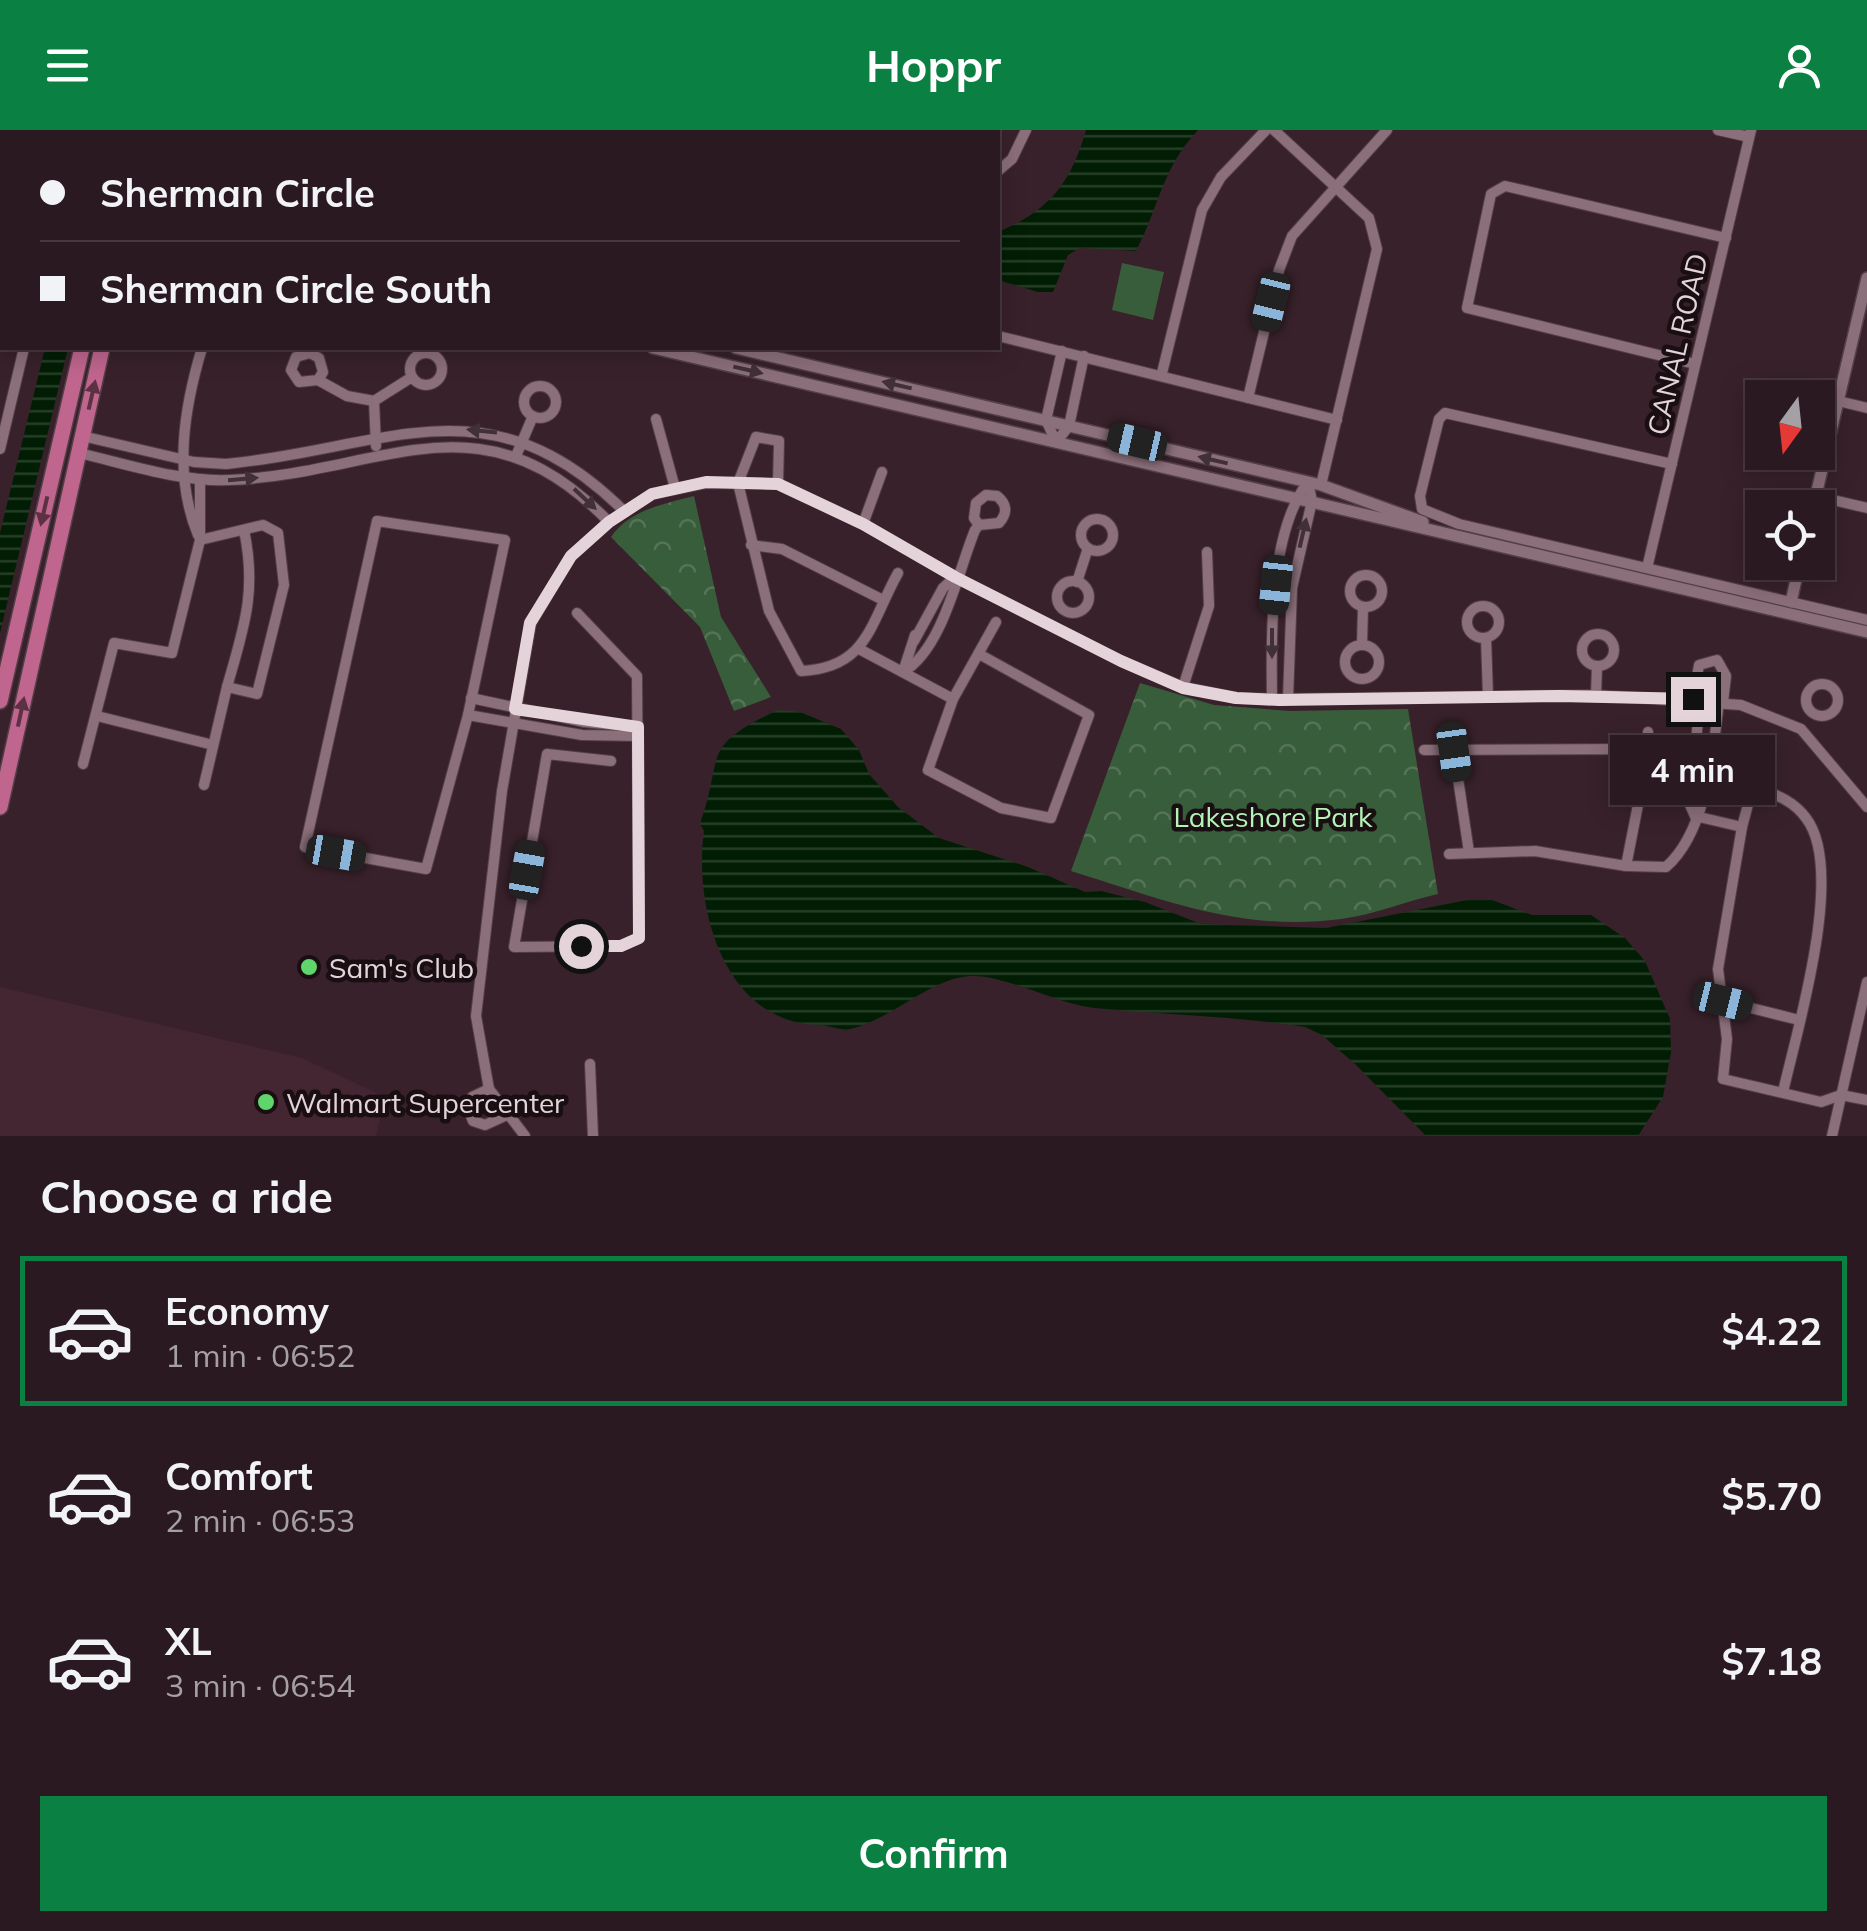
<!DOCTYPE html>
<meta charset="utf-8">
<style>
:root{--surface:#2a1920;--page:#322229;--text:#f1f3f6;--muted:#a5a0a5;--line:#46383e;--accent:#0b8043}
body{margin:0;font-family:Mulish,sans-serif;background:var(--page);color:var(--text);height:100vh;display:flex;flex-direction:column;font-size:38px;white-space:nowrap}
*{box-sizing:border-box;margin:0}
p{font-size:32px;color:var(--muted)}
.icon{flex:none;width:55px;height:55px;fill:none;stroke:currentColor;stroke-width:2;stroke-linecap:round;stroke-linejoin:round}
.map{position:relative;height:1006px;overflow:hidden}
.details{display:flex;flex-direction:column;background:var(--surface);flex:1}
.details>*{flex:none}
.banner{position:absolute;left:0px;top:0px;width:1000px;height:220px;box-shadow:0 5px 25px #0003,0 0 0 2px var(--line);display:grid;align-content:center;height:220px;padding:0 40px;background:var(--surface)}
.needle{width:65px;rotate:195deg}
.fabs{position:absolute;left:1745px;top:250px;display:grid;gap:20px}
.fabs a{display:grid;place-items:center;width:90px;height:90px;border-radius:0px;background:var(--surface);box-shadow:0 5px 25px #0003,0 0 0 2px var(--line);font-size:50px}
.end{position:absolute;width:45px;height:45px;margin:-22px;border:12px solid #e4d4da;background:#111;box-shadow:0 0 0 5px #111}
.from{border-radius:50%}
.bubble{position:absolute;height:70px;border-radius:0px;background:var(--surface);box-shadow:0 5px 25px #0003,0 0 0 2px var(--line);font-size:32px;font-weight:700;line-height:70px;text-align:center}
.car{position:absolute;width:30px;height:60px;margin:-30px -15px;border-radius:12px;box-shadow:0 0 8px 2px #0007;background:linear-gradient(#222 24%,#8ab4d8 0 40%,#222 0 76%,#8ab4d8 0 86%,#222 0)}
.banner b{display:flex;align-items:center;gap:35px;height:95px;font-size:38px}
.banner b+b{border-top:2px solid var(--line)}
.banner i{width:25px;height:25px;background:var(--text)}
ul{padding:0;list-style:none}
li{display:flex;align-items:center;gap:30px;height:150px;margin:0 20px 15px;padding:0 20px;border:5px solid transparent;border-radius:0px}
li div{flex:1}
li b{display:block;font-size:38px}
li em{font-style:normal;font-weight:700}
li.current{border-color:var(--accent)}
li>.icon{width:90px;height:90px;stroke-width:1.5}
h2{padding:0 40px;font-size:45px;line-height:120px}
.button{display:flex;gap:20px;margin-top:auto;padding:20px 40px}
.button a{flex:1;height:115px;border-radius:0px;background:var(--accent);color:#fff;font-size:40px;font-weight:700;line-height:115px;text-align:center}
header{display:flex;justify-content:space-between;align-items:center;height:130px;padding:0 40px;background:var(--accent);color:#fff;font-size:45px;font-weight:700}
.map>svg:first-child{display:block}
</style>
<header><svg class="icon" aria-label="menu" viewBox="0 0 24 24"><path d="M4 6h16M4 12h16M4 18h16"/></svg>Hoppr<svg class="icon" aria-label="person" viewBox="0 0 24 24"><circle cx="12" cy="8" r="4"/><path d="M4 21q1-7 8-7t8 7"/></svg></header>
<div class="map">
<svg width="1867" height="1006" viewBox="0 0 1867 1006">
<defs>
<pattern id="park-crowns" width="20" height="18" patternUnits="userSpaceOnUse" patternTransform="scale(2.5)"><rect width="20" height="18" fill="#385d3a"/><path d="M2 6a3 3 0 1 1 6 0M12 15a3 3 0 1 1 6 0" fill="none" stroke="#557356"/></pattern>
<pattern id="water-rules" width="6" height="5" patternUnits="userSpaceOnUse" patternTransform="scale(2.5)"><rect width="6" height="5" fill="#011e04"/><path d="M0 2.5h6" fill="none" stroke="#263e28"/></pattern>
</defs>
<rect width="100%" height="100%" fill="#38212a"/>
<polygon fill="#442633" points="0,857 302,928 385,967 376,1006 0,1006"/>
<g fill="url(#park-crowns)">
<path d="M694 366 721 487 771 567 734 581 700 497 611 407C629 380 664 374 694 366Z"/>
<path d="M1140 553 1214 575 1290 581 1408 579 1438 764C1406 771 1373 785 1341 789 1240 802 1165 770 1071 741Z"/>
</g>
<polygon fill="#385d3a" points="1122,133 1164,142 1153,190 1112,180"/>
<g fill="url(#water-rules)">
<path d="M1086 0H1198C1161 40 1160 75 1136 121L1080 118 1068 125 1053 162H1038L998 150V102C1049 81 1071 53 1086 0Z"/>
<polygon points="45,218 68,218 0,503 0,403"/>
<path d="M778 580 800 582 841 599 859 620 869 644 898 677 939 708 1028 737 1085 762 1101 761 1145 772 1201 794 1326 798 1467 770H1492L1532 785H1591L1625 808 1645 831 1670 889 1671 922 1663 967 1638 1006H1426L1356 935 1322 905 1305 897C1235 886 1165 885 1095 878 1060 875 1003 844 971 846 930 848 893 889 850 899 841 901 829 895 820 895 726 894 693 781 704 701L700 694C725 623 698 618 778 580Z"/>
</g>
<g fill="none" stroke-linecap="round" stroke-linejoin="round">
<defs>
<g id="minor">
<polyline points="806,0 806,2"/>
<polyline points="905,0 905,2"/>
<polyline points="1274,0 1369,88 1377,119 1321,355"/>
<polyline points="1718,0 1749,7"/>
<polyline points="75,2 75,0"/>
<polyline points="262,2 262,0"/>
<polyline points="418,2 419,0"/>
<polyline points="512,2 513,0"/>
<polyline points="998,41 1012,29 1026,0"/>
<polyline points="0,54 2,55"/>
<polyline points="998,206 1337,290"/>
<polyline points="1062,221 1046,290 1056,312 1069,296 1084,226"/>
<circle cx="426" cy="239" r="16"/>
<polyline points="1695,234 1467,178 1491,64 1505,56 1726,108"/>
<polyline points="1162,243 1202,80 1221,47 1266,0"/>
<polyline points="318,250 323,242 319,228 310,223 296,227 291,240 299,252 318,250 347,266 374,271 412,247"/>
<circle cx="540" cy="272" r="16"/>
<polyline points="1248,268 1279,140 1292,106 1387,0"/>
<polyline points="374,271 376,316"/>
<polyline points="1838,271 1867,278"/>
<polyline points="656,289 675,358"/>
<path d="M82 306 194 332 226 334C389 318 489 247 625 382"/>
<polyline points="0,319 24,218"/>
<path d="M79 323C127 334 179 352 229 350 383 344 479 258 609 392"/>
<polyline points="516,326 533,286"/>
<polyline points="1672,334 1445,283 1439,289 1420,366 1422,379 1459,394 1867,490"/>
<path d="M778 354 779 311 756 307 738 353 769 481 801 541C868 538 870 493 898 443"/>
<polyline points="1816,366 1867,378"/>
<circle cx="1097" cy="405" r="16"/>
<polygon points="377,391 505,410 468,585 426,739 305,717"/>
<polyline points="863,394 882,342"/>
<path d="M198 405C173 345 184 278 202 218"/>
<polyline points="200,410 263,395 278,403 284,455 257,564 227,557 204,655"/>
<polyline points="751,415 782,419 883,470"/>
<polyline points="1647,438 1751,0"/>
<circle cx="1366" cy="461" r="16"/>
<circle cx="1073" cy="467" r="16"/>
<polyline points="1077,452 1088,418"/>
<circle cx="1483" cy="492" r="16"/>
<polyline points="577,483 637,546 639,808 621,816 514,817 547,624 611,631"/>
<circle cx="1598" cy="520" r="16"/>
<polyline points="1486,508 1488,566"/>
<polyline points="914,511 943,458 955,447"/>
<polyline points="1362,515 1363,477"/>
<circle cx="1362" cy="532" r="17"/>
<polyline points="861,520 953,569"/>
<polyline points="979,524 1089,585 1051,688 1001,678 928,640 953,569 996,492"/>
<path d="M903 542C943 519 958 441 975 400L979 395 999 393C1008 383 1007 374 997 366L986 365 976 373 974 388 979 395"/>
<polyline points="903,542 915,505"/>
<circle cx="1822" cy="570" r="16"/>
<path d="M227 557C244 497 257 462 244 400"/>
<polyline points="1183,557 1209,476 1207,422"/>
<polyline points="1596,565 1597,536"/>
<polyline points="471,568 584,592 638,597"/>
<path d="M1272 569C1271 507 1269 403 1308 352"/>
<polyline points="1288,569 1292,458 1312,371 1308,352"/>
<polyline points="1693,569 1699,535 1717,530 1726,546 1723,572"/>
<polyline points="468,585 582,605 638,606"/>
<polyline points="97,586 213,615"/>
<polyline points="1764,615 1742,697 1718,839 1727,909 1723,949 1821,972 1841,965 1867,970"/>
<polyline points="1424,620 1635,619 1648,624"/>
<polyline points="1454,622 1469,722"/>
<polyline points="83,634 114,513 172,523 200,410 200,349"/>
<path d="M1754 656C1774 664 1793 670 1806 688 1846 740 1797 900 1783 962"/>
<polyline points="1695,686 1690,675 1700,569"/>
<polyline points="1695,686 1742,697"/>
<path d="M1449 724 1535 721 1626 736 1666 737C1707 701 1713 622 1719 571"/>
<polyline points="1626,736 1648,624 1648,602"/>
<polyline points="1723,871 1799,890"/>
<polyline points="590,934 593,1006"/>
<polyline points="489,959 472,967 468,979 473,991 485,995 509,984"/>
<polyline points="525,1006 489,959 476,886 502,661 531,493 571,426 609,392 652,364 706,353 778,354 863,394 955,447 1121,531 1183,557 1237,568 1279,569 1596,565 1741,575 1801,599 1867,677"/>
<polyline points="1832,1006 1867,852"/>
</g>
<g id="tertiary">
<polyline points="653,218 1867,502"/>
<polyline points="736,218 1321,355 1423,392"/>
<polyline points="1813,378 1867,148"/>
<polyline points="1791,472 1800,432"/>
</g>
<g id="primary">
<polyline points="132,2 132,0"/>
<polyline points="152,2 153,0"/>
<polyline points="0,571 82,218"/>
<polyline points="0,677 102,218"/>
</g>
</defs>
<use href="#minor" stroke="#523f47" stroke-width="12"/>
<use href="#tertiary" stroke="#523f47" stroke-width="14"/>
<use href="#primary" stroke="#523f47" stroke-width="18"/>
<use href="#minor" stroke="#8b6f7a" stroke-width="10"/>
<use href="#tertiary" stroke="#8b6f7a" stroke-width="11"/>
<use href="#primary" stroke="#c0658e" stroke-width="15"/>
</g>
<defs><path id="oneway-solid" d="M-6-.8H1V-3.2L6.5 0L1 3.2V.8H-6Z" transform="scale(2.5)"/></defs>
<g fill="#413036">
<use href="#oneway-solid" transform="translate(748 240) rotate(13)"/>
<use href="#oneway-solid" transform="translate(897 255) rotate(-167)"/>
<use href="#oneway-solid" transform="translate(482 301) rotate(-174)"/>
<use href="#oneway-solid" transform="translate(1213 330) rotate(-167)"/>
<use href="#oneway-solid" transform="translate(243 349) rotate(-5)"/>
<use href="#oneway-solid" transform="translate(585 369) rotate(43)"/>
<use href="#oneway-solid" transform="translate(1303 403) rotate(-77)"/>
<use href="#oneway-solid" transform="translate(1272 513) rotate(90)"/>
</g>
<g fill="#5c3144">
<use href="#oneway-solid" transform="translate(92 265) rotate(-77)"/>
<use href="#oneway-solid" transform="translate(44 381) rotate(103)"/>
<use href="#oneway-solid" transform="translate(21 582) rotate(-78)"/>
</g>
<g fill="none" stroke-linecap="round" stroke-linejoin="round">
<polyline stroke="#e4d4da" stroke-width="12" points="581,816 621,816 639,808 638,597 515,579 530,493 571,426 609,392 652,364 706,352 778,354 863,394 955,447 1121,531 1183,558 1236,568 1279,570 1560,566 1693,569"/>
</g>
<g fill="#5fd56b" stroke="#190e12" stroke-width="4">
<circle cx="309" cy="837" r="10"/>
<circle cx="266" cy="972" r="10"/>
</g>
<g text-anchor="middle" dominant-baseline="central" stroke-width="9" stroke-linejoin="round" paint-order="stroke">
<g font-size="28" fill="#e4d4da" stroke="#190e12">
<text transform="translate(1677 214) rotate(-77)">CANAL ROAD</text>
</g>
<g font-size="28" fill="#b3f4b6" stroke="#190e12">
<text x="1273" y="686">Lakeshore Park</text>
</g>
<g font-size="28" fill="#e4d4da" stroke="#190e12" text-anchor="start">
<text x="329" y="837">Sam's Club</text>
<text x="286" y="972">Walmart Supercenter</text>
</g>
</g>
</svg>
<div class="fabs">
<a><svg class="needle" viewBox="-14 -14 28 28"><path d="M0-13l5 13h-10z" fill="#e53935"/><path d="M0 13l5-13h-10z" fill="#a5a0a5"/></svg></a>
<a><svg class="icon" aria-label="locate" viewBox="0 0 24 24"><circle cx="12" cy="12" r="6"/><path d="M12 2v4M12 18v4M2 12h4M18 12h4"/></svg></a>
</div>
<i class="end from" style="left:581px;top:816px"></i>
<i class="end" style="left:1693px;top:569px"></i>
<div class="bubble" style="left:1610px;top:605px;width:165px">4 min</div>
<i class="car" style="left:1271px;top:172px;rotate:194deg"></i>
<i class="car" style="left:1137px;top:312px;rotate:283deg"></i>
<i class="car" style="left:1276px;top:455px;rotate:186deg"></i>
<i class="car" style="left:1454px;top:622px;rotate:172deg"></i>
<i class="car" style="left:336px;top:723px;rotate:100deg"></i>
<i class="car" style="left:527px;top:740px;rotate:10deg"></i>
<i class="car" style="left:1723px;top:871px;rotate:104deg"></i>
<div class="banner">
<b><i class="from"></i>Sherman Circle</b>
<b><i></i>Sherman Circle South</b>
</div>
</div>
<section class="details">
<h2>Choose a ride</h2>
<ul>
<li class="current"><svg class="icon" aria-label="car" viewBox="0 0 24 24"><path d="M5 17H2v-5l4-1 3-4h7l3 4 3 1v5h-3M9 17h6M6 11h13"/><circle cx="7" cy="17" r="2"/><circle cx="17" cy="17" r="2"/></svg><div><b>Economy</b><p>1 min · 06:52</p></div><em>$4.22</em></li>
<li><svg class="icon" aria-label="car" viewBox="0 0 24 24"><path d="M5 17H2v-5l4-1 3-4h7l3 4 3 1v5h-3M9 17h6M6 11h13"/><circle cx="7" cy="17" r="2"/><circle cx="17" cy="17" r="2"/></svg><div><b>Comfort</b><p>2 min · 06:53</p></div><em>$5.70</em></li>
<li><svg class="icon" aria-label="car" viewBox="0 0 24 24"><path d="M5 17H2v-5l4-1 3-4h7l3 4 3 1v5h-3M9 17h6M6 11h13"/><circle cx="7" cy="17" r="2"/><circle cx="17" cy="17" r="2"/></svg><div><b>XL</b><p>3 min · 06:54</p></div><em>$7.18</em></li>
</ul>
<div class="button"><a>Confirm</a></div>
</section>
